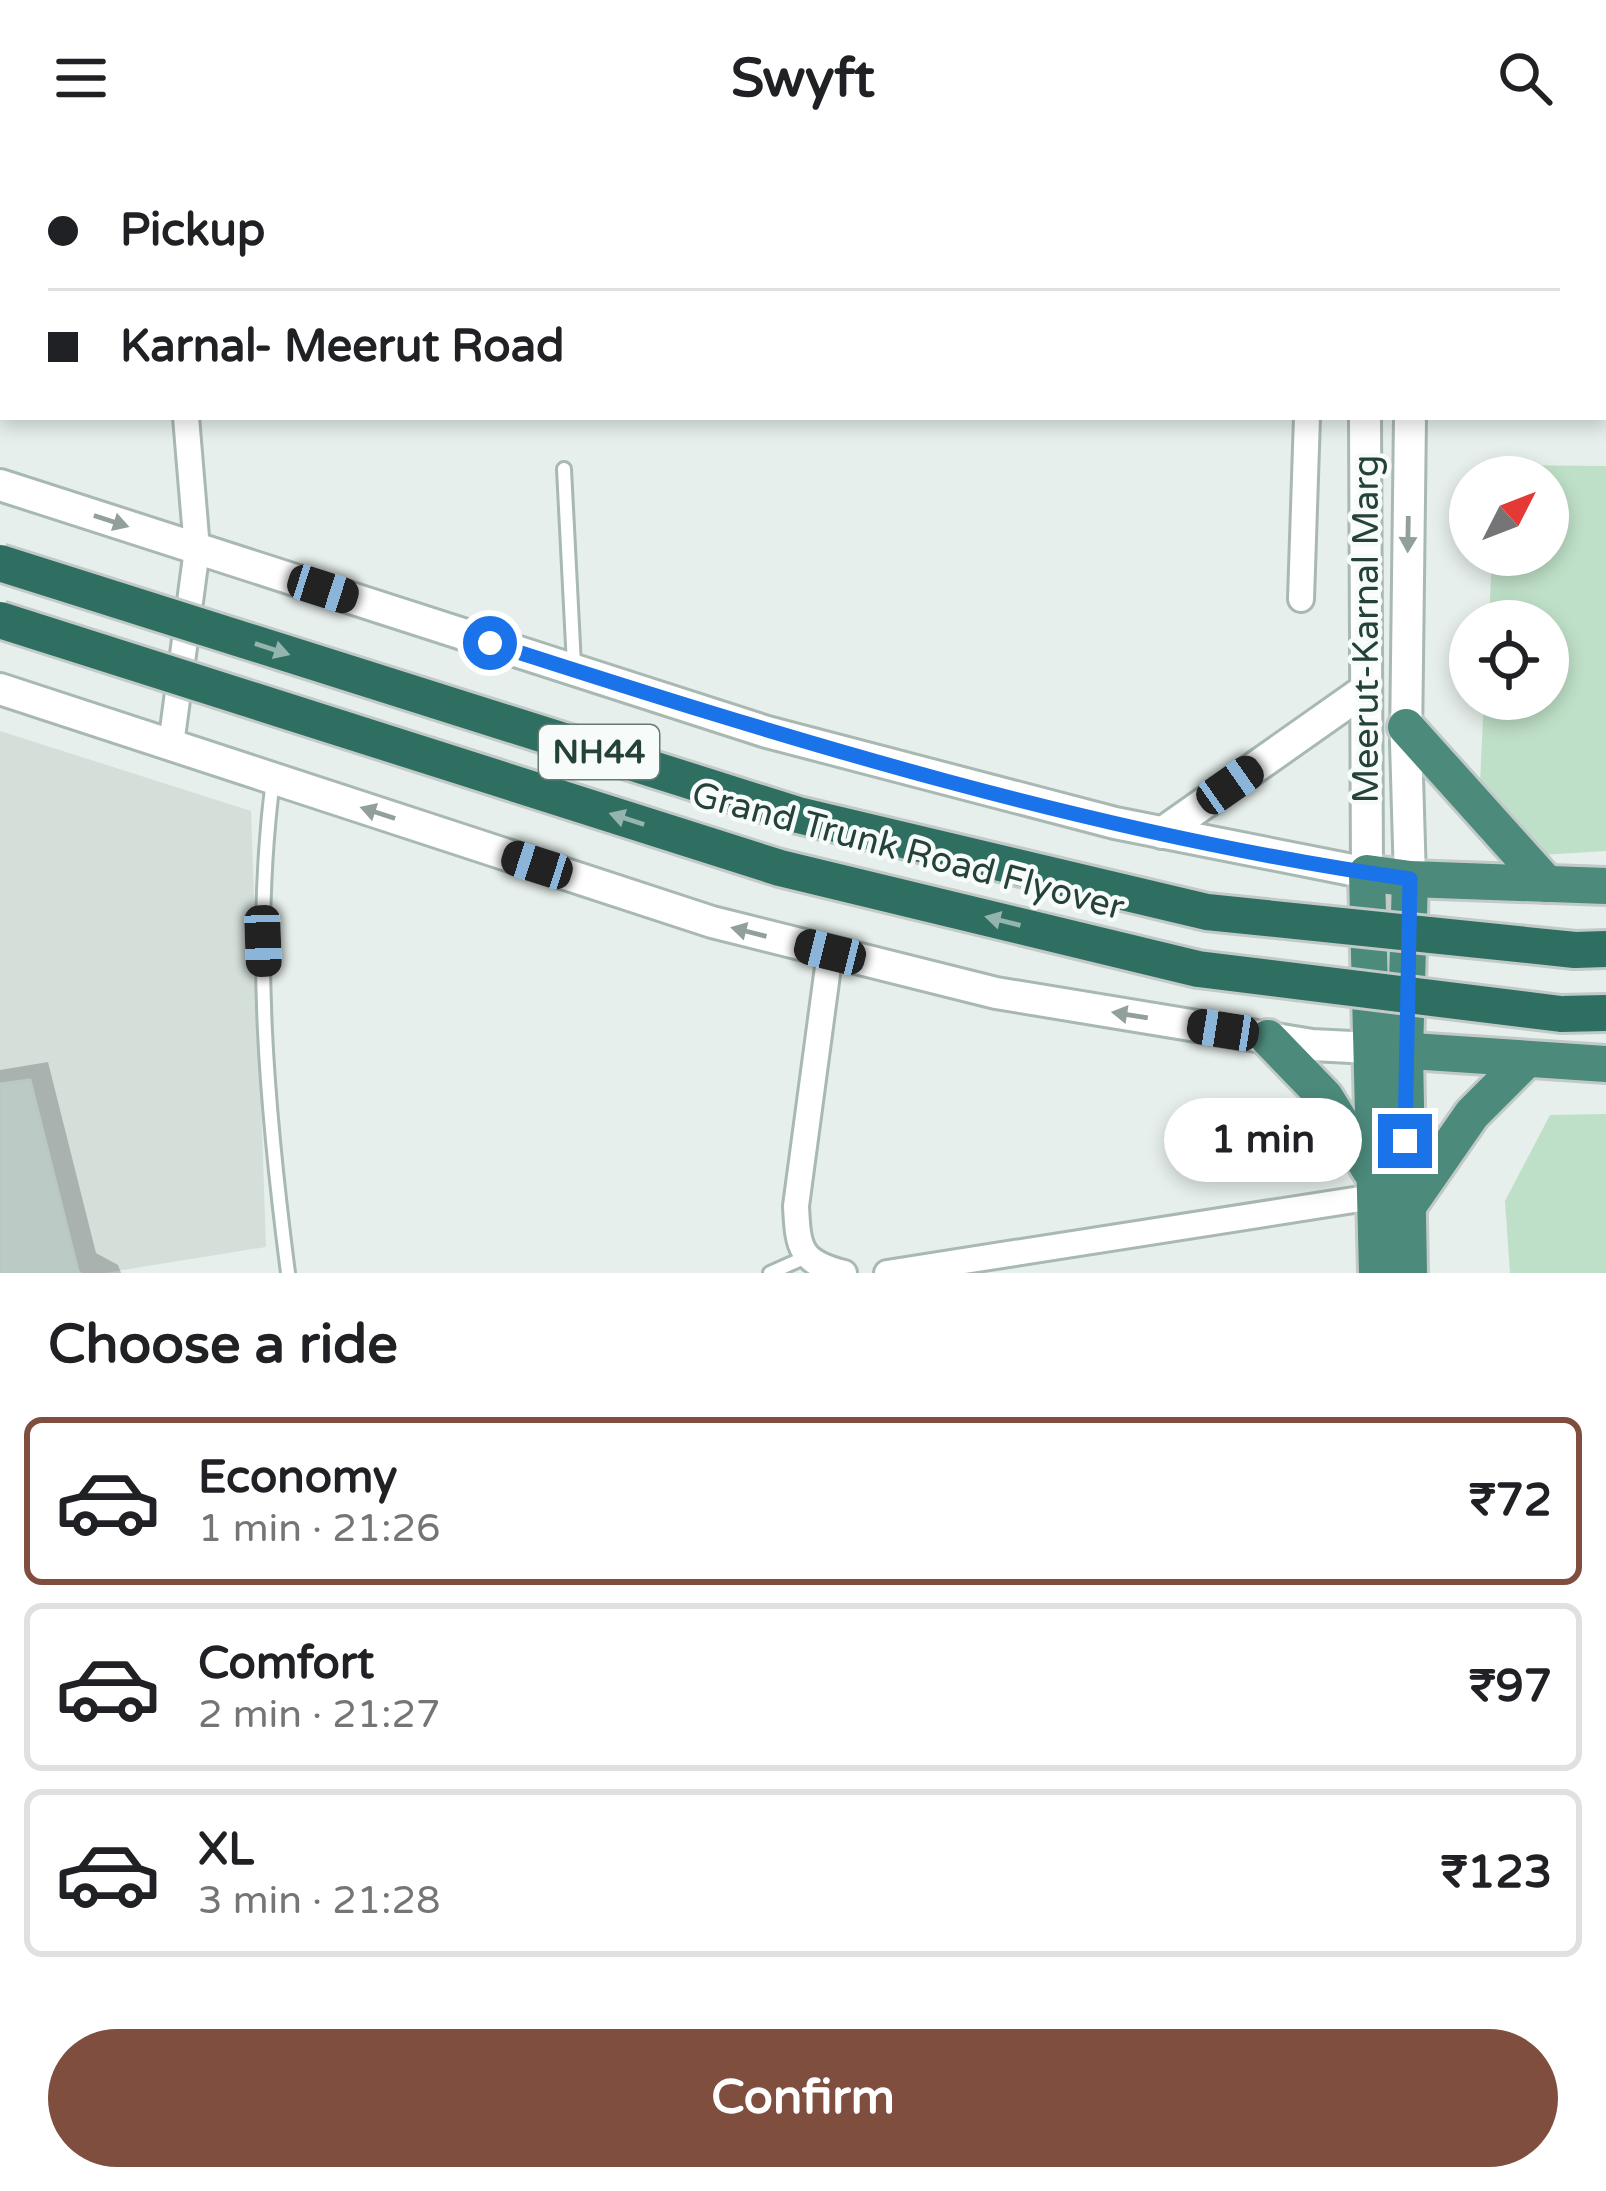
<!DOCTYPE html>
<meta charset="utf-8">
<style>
:root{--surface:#fff;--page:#f6f6f6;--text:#202124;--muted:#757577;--line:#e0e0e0;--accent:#7f4e3f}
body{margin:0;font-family:"Varela Round",sans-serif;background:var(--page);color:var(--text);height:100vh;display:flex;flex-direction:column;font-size:45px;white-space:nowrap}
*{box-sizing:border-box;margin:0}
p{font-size:39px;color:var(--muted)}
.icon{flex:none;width:66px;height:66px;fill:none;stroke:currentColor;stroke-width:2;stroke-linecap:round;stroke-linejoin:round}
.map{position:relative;height:1117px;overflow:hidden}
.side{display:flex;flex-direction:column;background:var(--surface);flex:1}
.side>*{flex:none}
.guide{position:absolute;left:0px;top:0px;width:1608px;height:264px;box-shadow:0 6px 18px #0003;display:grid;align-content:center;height:264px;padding:0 48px;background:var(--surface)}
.needle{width:78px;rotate:48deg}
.fabs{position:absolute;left:1449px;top:300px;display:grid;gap:24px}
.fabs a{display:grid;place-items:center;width:120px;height:120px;border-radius:50%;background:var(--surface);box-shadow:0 6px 18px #0003;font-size:60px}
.end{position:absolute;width:54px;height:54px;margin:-27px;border:15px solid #1a73e8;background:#fff;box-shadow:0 0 0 6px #fff}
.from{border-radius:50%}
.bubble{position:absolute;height:84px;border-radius:42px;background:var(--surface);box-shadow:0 6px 18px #0003;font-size:39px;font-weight:700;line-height:84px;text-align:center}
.car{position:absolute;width:36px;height:72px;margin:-36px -18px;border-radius:15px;box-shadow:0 0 9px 3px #0007;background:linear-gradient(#222 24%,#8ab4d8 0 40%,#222 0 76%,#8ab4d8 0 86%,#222 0)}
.guide b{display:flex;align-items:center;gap:42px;height:114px;font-size:45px}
.guide b+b{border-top:3px solid var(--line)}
.guide i{width:30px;height:30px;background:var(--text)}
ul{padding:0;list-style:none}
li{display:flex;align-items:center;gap:36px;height:168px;margin:0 24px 18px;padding:0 24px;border:6px solid var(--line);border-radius:18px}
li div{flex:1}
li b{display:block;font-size:45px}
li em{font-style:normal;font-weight:700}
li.on{border-color:var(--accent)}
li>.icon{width:108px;height:108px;stroke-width:1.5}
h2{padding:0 48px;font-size:54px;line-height:144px}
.cta{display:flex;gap:24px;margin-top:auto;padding:24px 48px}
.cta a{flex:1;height:138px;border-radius:72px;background:var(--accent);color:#fff;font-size:48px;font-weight:700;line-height:138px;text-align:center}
header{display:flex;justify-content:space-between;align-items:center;height:156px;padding:0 48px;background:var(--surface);font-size:54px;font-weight:700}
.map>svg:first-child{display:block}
</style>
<header><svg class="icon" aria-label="menu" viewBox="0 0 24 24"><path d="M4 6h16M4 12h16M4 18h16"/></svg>Swyft<svg class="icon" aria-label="search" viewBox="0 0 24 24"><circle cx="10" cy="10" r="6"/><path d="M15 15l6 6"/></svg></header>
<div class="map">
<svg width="1606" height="1117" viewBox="0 0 1606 1117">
<rect width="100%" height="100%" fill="#e6efeb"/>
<polygon fill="#d4dfda" points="0,575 251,655 266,1091 104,1117 0,1117"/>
<g fill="#bfe0c8">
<polygon points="1497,309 1606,310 1606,695 1541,699 1480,627 1484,543 1548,543 1548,465 1489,465 1492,399 1548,399 1548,321 1496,321"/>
<polygon points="1606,958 1606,1117 1510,1117 1505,1045 1550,959"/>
</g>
<polygon fill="#0003" points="48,906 96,1097 118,1109 121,1117 0,1117 0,914"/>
<polygon fill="#bbcac4" stroke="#b8c9c2" stroke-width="3" points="30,924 78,1115 80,1117 0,1117 0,928"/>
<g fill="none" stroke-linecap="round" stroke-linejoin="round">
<defs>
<g id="service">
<polyline points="564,313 574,509"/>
<path d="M273 624C252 786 267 955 288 1117"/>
<polyline points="770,1117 806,1101"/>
</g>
<g id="minor">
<polyline points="1307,0 1307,3"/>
<polyline points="1562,0 1606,2"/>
<polyline points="193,3 193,0"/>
<polyline points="1120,3 1120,0"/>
<polyline points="0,119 3,119"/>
<polyline points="1301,443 1307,261"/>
<polyline points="171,589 197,393 186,261"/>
<path d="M830 796 796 1050C798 1093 800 1106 844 1117"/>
<polyline points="887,1117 1373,1041"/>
</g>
<g id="tertiary">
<polyline points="1368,3 1368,0"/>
<polyline points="1413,3 1413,0"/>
<polyline points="1410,261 1406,586 1410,723"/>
<polyline points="0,329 767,576 1115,667 1367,717 1365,261"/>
<polyline points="0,533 712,766 996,837 1312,889 1371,892"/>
<polyline points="1162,677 1365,534"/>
</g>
<g id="trunk">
<polyline points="1406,571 1547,728"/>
<polyline points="1268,882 1325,941 1370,1014"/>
<polyline points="1382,893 1606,908"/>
<polyline points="1406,1053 1472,958 1527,903"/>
<polyline points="1377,1117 1367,717 1410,723 1606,730"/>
<polyline points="1409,1117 1405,895 1410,723"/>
</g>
<g id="motorway">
<polyline points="1575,794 1606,793"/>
<polyline points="1561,858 1606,857"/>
</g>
</defs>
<use href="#service" stroke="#a8b8b2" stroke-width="18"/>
<use href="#minor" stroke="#a8b8b2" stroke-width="30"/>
<use href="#tertiary" stroke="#a8b8b2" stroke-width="36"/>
<use href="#trunk" stroke="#c2cac8" stroke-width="42"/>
<use href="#motorway" stroke="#c2cac8" stroke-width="42"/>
<use href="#service" stroke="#fff" stroke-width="12"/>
<use href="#minor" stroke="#fff" stroke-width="24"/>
<use href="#tertiary" stroke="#fff" stroke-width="30"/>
<use href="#trunk" stroke="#4c8a7c" stroke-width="36"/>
<use href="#motorway" stroke="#2f6f62" stroke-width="36"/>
<defs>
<g id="motorway-bridge">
<polyline points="0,407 798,659 1207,756 1575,794"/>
<polyline points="0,464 780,712 1198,813 1561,858"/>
</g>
</defs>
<use href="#motorway-bridge" stroke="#c2cac8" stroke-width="42" stroke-linecap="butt"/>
<use href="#motorway-bridge" stroke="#2f6f62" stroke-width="36"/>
</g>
<defs><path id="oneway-solid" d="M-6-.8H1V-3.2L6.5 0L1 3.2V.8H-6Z" transform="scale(3)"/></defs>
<g fill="#92a09c">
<use href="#oneway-solid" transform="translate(111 365) rotate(18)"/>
<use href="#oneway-solid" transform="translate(1408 378) rotate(91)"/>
<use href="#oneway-solid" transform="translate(378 657) rotate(-162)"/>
<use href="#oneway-solid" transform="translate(749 776) rotate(-166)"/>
<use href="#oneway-solid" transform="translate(1130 859) rotate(-171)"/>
</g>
<g fill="#93b5ae">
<use href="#oneway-solid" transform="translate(272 493) rotate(18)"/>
<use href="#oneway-solid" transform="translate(627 663) rotate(-162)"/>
<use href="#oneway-solid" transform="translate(1003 765) rotate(-166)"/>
</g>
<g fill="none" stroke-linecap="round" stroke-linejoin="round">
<path stroke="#1a73e8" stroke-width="15" d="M490 487C791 584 1097 679 1410 723L1405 985"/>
</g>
<g text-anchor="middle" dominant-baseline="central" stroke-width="9" stroke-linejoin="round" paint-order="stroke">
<rect fill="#f7fbf9" stroke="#637a73" stroke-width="3" x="539" y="569" width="120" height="54" rx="9"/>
<g font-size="33" font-weight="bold" fill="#24423a">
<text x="599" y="596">NH44</text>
</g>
<g font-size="36" fill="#24423a" stroke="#f7fbf9">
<text transform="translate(1366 473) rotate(-90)">Meerut-Karnal Marg</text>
<text transform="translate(908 695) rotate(15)">Grand Trunk Road Flyover</text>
</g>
</g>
</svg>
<div class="fabs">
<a><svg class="needle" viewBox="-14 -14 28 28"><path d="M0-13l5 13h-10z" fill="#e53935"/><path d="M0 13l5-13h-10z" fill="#757577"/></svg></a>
<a><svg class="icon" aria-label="locate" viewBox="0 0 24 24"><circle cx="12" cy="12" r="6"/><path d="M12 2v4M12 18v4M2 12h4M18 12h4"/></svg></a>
</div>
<i class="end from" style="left:490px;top:487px"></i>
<i class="end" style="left:1405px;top:985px"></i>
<div class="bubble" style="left:1164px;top:942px;width:198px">1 min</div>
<i class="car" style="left:323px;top:433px;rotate:108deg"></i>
<i class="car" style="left:1230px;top:629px;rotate:55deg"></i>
<i class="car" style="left:537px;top:709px;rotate:288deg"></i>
<i class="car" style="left:263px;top:785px;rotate:178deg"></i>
<i class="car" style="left:830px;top:796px;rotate:284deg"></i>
<i class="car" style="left:1223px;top:874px;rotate:279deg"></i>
<div class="guide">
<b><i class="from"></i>Pickup</b>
<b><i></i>Karnal- Meerut Road</b>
</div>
</div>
<section class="side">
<h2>Choose a ride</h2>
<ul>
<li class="on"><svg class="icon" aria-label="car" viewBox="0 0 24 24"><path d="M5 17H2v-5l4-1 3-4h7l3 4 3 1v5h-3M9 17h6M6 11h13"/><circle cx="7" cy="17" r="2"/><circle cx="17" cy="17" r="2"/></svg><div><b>Economy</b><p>1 min · 21:26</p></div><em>₹72</em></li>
<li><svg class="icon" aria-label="car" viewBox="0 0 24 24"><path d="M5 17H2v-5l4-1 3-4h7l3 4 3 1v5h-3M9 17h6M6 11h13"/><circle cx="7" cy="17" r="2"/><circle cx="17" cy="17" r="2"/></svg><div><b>Comfort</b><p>2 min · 21:27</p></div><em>₹97</em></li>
<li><svg class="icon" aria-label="car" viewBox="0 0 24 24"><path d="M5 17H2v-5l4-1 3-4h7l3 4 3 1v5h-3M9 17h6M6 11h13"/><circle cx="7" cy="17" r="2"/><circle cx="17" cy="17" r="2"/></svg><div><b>XL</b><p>3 min · 21:28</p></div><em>₹123</em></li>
</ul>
<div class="cta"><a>Confirm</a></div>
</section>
